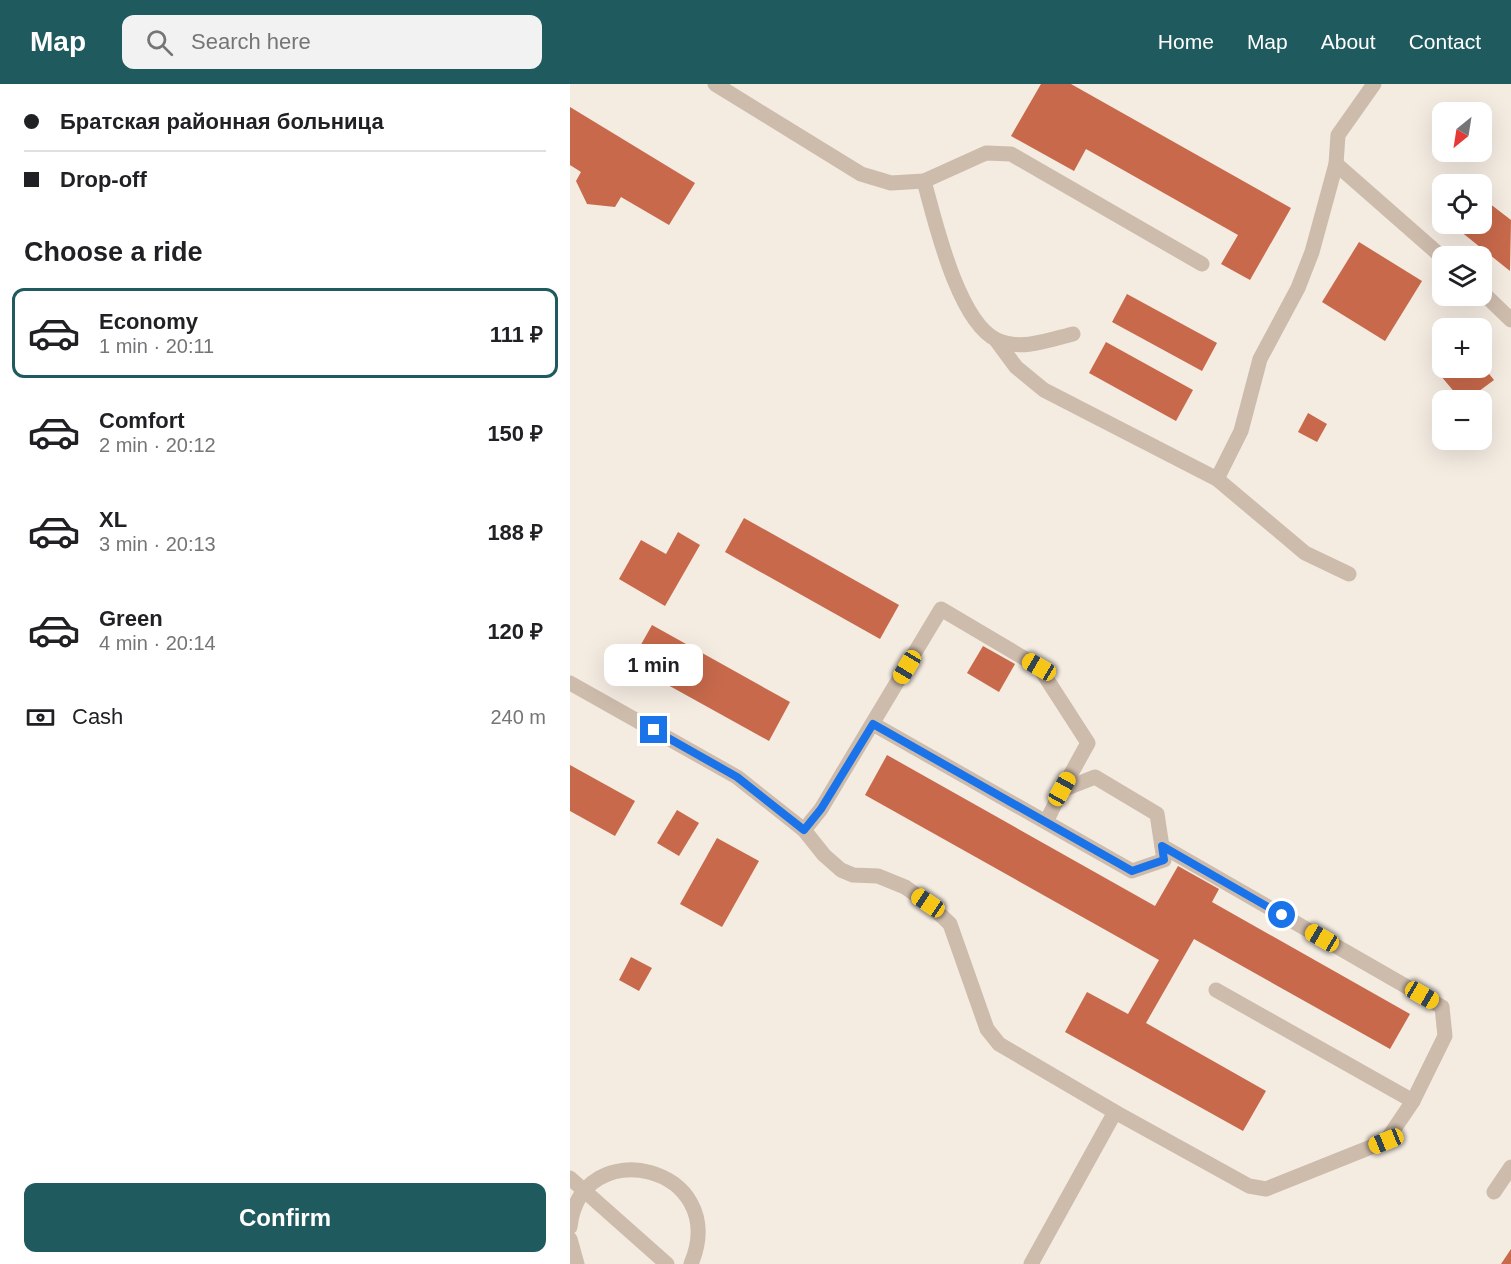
<!DOCTYPE html>
<meta charset="utf-8">
<style>
:root{--surface:#fff;--page:#f2f2f2;--text:#202124;--muted:#757577;--line:#e0e0e0;--accent:#1f5a5e}
body{margin:0;font-family:Arial,sans-serif;background:var(--page);color:var(--text);height:100vh;display:flex;flex-direction:column;font-size:22px;white-space:nowrap}
*{box-sizing:border-box;margin:0}
p{font-size:20px;color:var(--muted)}
.icon{flex:none;width:33px;height:33px;fill:none;stroke:currentColor;stroke-width:2;stroke-linecap:round;stroke-linejoin:round}
.map{position:relative;flex:1;overflow:hidden}
.drawer{display:flex;flex-direction:column;background:var(--surface);width:570px}
.drawer>*{flex:none}
.hud{display:grid;align-content:center;height:132px;padding:0 24px;background:var(--surface)}
.needle{width:39px;rotate:210deg}
.fabs{position:absolute;left:862px;top:18px;display:grid;gap:12px}
.fabs a{display:grid;place-items:center;width:60px;height:60px;border-radius:12px;background:var(--surface);box-shadow:0 6px 24px #0002;font-size:30px}
.end{position:absolute;width:27px;height:27px;margin:-14px;border:8px solid #1a73e8;background:#fff;box-shadow:0 0 0 3px #fff}
.from{border-radius:50%}
.bubble{position:absolute;height:42px;border-radius:12px;background:var(--surface);box-shadow:0 6px 24px #0002;font-size:20px;font-weight:700;line-height:42px;text-align:center}
.car{position:absolute;width:18px;height:36px;margin:-18px -9px;border-radius:8px;box-shadow:0 0 4px 2px #0007;background:linear-gradient(#f5c518 24%,#345 0 40%,#f5c518 0 76%,#345 0 86%,#f5c518 0)}
.hud b{display:flex;align-items:center;gap:21px;height:57px;font-size:22px}
.hud b+b{border-top:2px solid var(--line)}
.hud i{width:15px;height:15px;background:var(--text)}
ul{padding:0;list-style:none}
li{display:flex;align-items:center;gap:18px;height:90px;margin:0 12px 9px;padding:0 12px;border:3px solid transparent;border-radius:12px}
li div{flex:1}
li b{display:block;font-size:22px}
li em{font-style:normal;font-weight:700}
li.current{border-color:var(--accent)}
li>.icon{width:54px;height:54px;stroke-width:1.5}
h2{padding:0 24px;font-size:27px;line-height:72px}
.pay{display:flex;align-items:center;gap:15px;height:66px;padding:0 24px;font-size:22px}
.pay p{margin-inline-start:auto}
.action{display:flex;gap:12px;margin-top:auto;padding:12px 24px}
.action a{flex:1;height:69px;border-radius:12px;background:var(--accent);color:#fff;font-size:24px;font-weight:700;line-height:69px;text-align:center}
header{display:flex;align-items:center;gap:36px;box-sizing:border-box;height:84px;padding:0 30px;background:var(--accent);color:#fff}
header strong{font-size:28px}
nav{display:flex;gap:33px;margin-inline-start:auto;font-size:21px}
.search{width:420px;height:54px;background:var(--page);display:flex;align-items:center;gap:15px;box-sizing:border-box;padding:0 21px;border-radius:12px;color:var(--muted);font-size:22px}
main{display:flex;flex:1;min-height:0}
.map>svg:first-child{display:block}
</style>
<header>
<strong>Map</strong>
<div class="search"><svg class="icon" aria-label="search" viewBox="0 0 24 24"><circle cx="10" cy="10" r="6"/><path d="M15 15l6 6"/></svg>Search here</div>
<nav><a>Home</a><a>Map</a><a>About</a><a>Contact</a></nav>
</header>
<main>
<section class="drawer">
<div class="hud">
<b><i class="from"></i>Братская районная больница</b>
<b><i></i>Drop-off</b>
</div>
<h2>Choose a ride</h2>
<ul>
<li class="current"><svg class="icon" aria-label="car" viewBox="0 0 24 24"><path d="M5 17H2v-5l4-1 3-4h7l3 4 3 1v5h-3M9 17h6M6 11h13"/><circle cx="7" cy="17" r="2"/><circle cx="17" cy="17" r="2"/></svg><div><b>Economy</b><p>1 min · 20:11</p></div><em>111 ₽</em></li>
<li><svg class="icon" aria-label="car" viewBox="0 0 24 24"><path d="M5 17H2v-5l4-1 3-4h7l3 4 3 1v5h-3M9 17h6M6 11h13"/><circle cx="7" cy="17" r="2"/><circle cx="17" cy="17" r="2"/></svg><div><b>Comfort</b><p>2 min · 20:12</p></div><em>150 ₽</em></li>
<li><svg class="icon" aria-label="car" viewBox="0 0 24 24"><path d="M5 17H2v-5l4-1 3-4h7l3 4 3 1v5h-3M9 17h6M6 11h13"/><circle cx="7" cy="17" r="2"/><circle cx="17" cy="17" r="2"/></svg><div><b>XL</b><p>3 min · 20:13</p></div><em>188 ₽</em></li>
<li><svg class="icon" aria-label="car" viewBox="0 0 24 24"><path d="M5 17H2v-5l4-1 3-4h7l3 4 3 1v5h-3M9 17h6M6 11h13"/><circle cx="7" cy="17" r="2"/><circle cx="17" cy="17" r="2"/></svg><div><b>Green</b><p>4 min · 20:14</p></div><em>120 ₽</em></li>
</ul>
<div class="pay"><svg class="icon" aria-label="cash" viewBox="0 0 24 24"><path d="M3 7h18v10H3z"/><circle cx="12" cy="12" r="2"/></svg>Cash<p>240 m</p></div>
<div class="action"><a>Confirm</a></div>
</section>
<div class="map">
<svg width="941" height="1180" viewBox="0 0 941 1180">
<rect width="100%" height="100%" fill="#f4ebe1"/>
<g fill="#c8694b">
<polygon points="471,0 501,0 721,124 680,196 651,180 668,151 516,65 504,87 441,52"/>
<polygon points="0,23 125,99 99,141 51,113 45,123 17,120 6,97 11,88 0,81"/>
<polygon points="915,116 941,136 940,187 890,147 896,140 912,140 912,119"/>
<polygon points="789,158 852,197 815,257 752,218"/>
<polygon points="557,210 647,259 632,287 542,238"/>
<polygon points="536,258 623,306 606,337 519,289"/>
<polygon points="912,281 924,296 897,316 891,316 871,292 883,284 912,284"/>
<polygon points="738,329 757,340 747,358 728,348"/>
<polygon points="174,434 329,521 310,555 155,468"/>
<polygon points="108,448 130,461 95,522 49,495 71,456 96,470"/>
<polygon points="82,541 220,618 199,657 60,580"/>
<polygon points="413,562 445,580 429,608 397,589"/>
<polygon points="317,671 585,822 608,782 649,805 642,818 840,930 820,965 624,855 576,939 696,1007 673,1047 495,948 517,908 558,930 589,876 295,711"/>
<polygon points="0,681 65,717 45,752 0,727"/>
<polygon points="107,726 129,739 109,772 87,759"/>
<polygon points="147,754 189,777 152,843 110,820"/>
<polygon points="61,873 82,884 69,907 49,896"/>
<polygon points="941,1165 941,1180 931,1180"/>
</g>
<g fill="none" stroke-linecap="round" stroke-linejoin="round">
<g stroke="#cdbbac" stroke-width="15">
<polyline points="145,0 291,90 321,99 354,97 416,69 441,70 632,180"/>
<polyline points="766,80 873,174"/>
<path d="M354 97C365 137 388 238 427 256 451 267 479 256 503 250"/>
<polyline points="912,208 941,236"/>
<polyline points="426,256 446,283 474,306 647,395 735,469 779,490"/>
<polyline points="647,395 671,347 690,275 728,204 742,168 766,80 768,51 804,0"/>
<polyline points="0,599 167,693 234,746 254,771 271,786 283,791 308,792 335,803 358,819 380,840 417,945 429,960 545,1028 679,1102 696,1105 816,1057 843,1017 646,906"/>
<polyline points="303,640 562,787 594,776 587,730 525,693 492,706 476,738"/>
<polyline points="234,746 251,725 371,525 469,583 518,659 492,706"/>
<polyline points="592,762 872,923 875,952 843,1017"/>
<polyline points="0,1094 97,1180"/>
<polyline points="924,1108 941,1083"/>
<path d="M0 1143C11 1046 162 1082 121 1180"/>
<polyline points="0,1155 7,1180"/>
<polyline points="461,1180 545,1028"/>
</g>
</g>
<g fill="none" stroke-linecap="round" stroke-linejoin="round">
<polyline stroke="#1a73e8" stroke-width="8" points="84,646 167,693 234,746 251,725 303,640 562,787 594,776 592,762 712,831"/>
</g>
</svg>
<div class="fabs">
<a><svg class="needle" viewBox="-14 -14 28 28"><path d="M0-13l5 13h-10z" fill="#e53935"/><path d="M0 13l5-13h-10z" fill="#757577"/></svg></a>
<a><svg class="icon" aria-label="locate" viewBox="0 0 24 24"><circle cx="12" cy="12" r="6"/><path d="M12 2v4M12 18v4M2 12h4M18 12h4"/></svg></a>
<a><svg class="icon" aria-label="layers" viewBox="0 0 24 24"><path d="M12 4l9 5-9 5-9-5zM3 14l9 5 9-5"/></svg></a>
<a>+</a>
<a>−</a>
</div>
<i class="end from" style="left:712px;top:831px"></i>
<i class="end" style="left:84px;top:646px"></i>
<div class="bubble" style="left:34px;top:560px;width:99px">1 min</div>
<i class="car" style="left:337px;top:583px;rotate:211deg"></i>
<i class="car" style="left:469px;top:583px;rotate:300deg"></i>
<i class="car" style="left:492px;top:705px;rotate:29deg"></i>
<i class="car" style="left:358px;top:819px;rotate:304deg"></i>
<i class="car" style="left:752px;top:854px;rotate:300deg"></i>
<i class="car" style="left:852px;top:911px;rotate:120deg"></i>
<i class="car" style="left:816px;top:1057px;rotate:248deg"></i>
</div>
</main>
